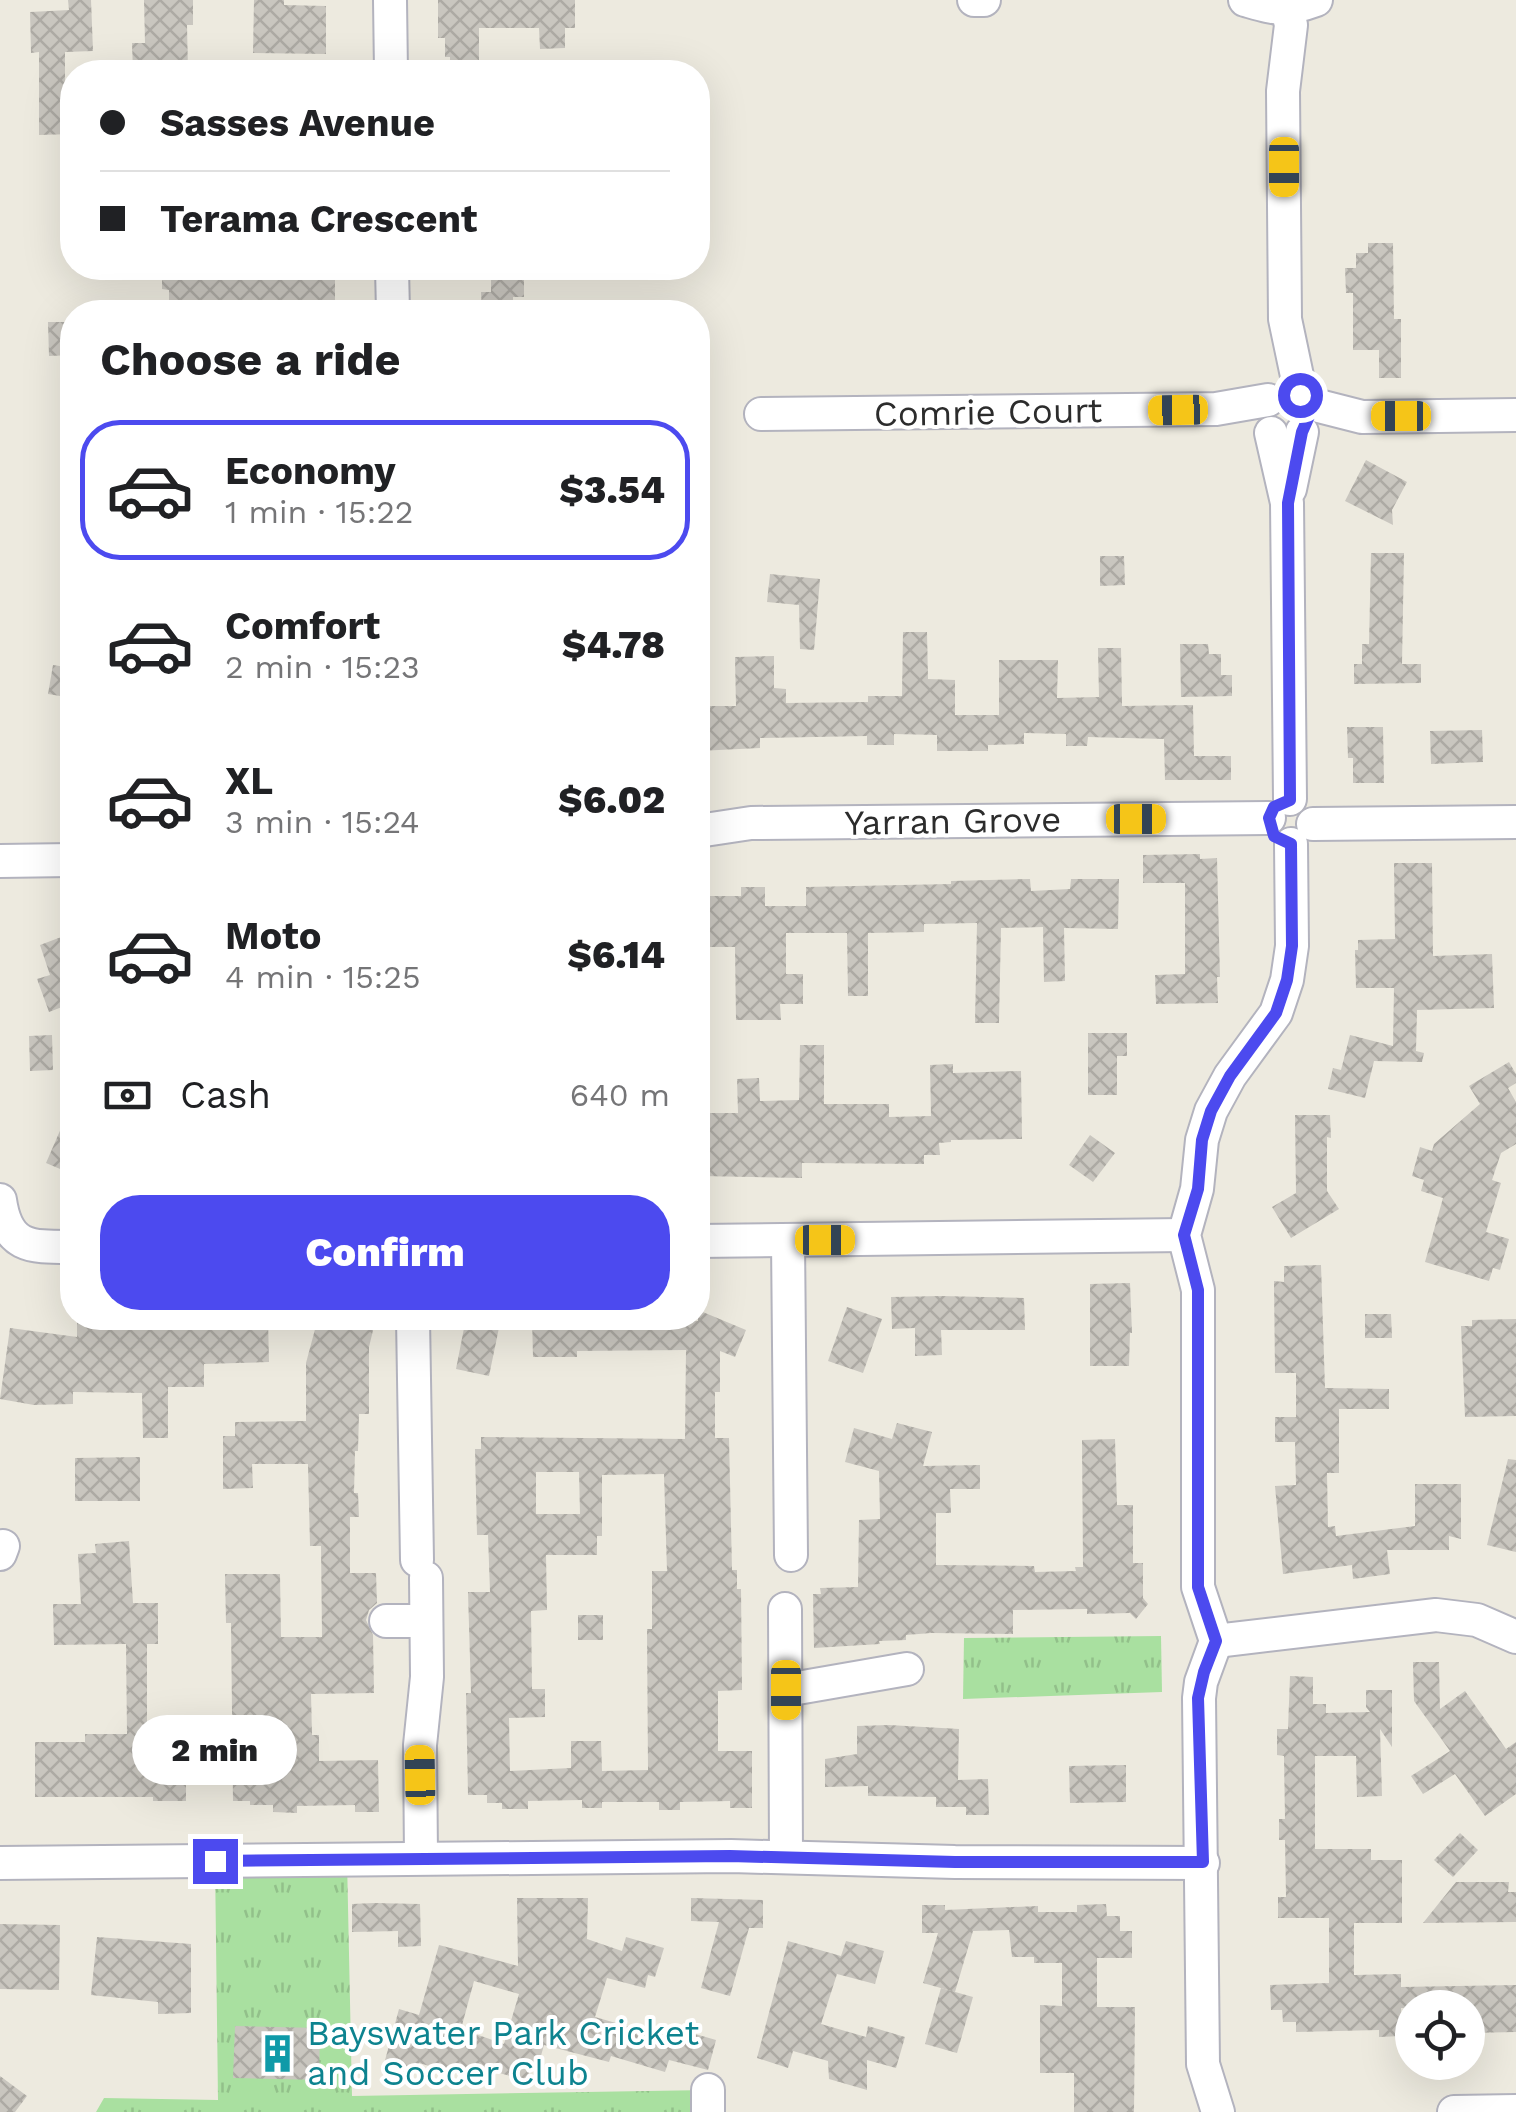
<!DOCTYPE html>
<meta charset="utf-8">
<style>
:root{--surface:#fff;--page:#f6f6f6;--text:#202124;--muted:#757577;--line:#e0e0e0;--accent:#4c4aef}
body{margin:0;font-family:"Work Sans",sans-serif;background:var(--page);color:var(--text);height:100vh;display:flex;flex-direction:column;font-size:38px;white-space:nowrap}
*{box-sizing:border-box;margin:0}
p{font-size:32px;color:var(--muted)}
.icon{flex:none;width:55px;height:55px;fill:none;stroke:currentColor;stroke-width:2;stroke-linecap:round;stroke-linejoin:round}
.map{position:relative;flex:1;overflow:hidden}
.panel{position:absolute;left:60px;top:300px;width:650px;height:1030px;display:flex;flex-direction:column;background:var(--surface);border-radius:40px;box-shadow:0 10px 40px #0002}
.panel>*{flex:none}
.hud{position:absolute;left:60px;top:60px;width:650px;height:220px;border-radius:40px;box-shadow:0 10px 40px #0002;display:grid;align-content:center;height:220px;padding:0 40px;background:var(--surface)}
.fabs{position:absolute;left:1395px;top:1990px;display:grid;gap:20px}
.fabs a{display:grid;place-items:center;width:90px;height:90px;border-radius:50%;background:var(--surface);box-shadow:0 10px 40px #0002;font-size:50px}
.end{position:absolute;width:45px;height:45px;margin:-22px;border:12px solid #4c4aef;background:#fff;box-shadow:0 0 0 5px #fff}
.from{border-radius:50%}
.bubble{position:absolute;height:70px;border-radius:35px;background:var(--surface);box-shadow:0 10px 40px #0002;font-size:32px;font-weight:800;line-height:70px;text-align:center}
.car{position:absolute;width:30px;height:60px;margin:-30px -15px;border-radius:12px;box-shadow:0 0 8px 2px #0007;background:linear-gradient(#f5c518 24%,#345 0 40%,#f5c518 0 76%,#345 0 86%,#f5c518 0)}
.hud b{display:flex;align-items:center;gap:35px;height:95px;font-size:38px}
.hud b+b{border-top:2px solid var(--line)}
.hud i{width:25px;height:25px;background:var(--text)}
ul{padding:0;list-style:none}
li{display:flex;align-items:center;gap:30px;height:140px;margin:0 20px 15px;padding:0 20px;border:5px solid transparent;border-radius:40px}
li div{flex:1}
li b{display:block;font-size:38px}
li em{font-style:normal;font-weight:800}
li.active{border-color:var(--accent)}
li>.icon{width:90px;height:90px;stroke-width:1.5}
h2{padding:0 40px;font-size:45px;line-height:120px}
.pay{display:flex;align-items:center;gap:25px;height:110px;padding:0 40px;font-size:38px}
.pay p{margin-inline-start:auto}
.button{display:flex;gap:20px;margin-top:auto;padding:20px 40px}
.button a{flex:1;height:115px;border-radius:40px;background:var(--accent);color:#fff;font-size:40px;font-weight:800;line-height:115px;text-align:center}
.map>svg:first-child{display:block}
</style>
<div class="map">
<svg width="1516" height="2112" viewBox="0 0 1516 2112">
<defs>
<pattern id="park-tufts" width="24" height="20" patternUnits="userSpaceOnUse" patternTransform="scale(2.5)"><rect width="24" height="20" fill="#a9e0a0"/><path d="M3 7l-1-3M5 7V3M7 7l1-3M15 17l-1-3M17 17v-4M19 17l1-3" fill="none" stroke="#92c08a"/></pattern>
<pattern id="building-cross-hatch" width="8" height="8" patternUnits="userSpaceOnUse" patternTransform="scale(2.5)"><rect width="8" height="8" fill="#c9c6bf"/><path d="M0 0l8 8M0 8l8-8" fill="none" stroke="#adaaa4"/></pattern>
</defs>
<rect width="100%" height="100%" fill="#edeadf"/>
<g fill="url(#park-tufts)">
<polygon points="1161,1636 1162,1692 963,1699 964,1638"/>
<polygon points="347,1859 352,2096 708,2090 708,2112 96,2112 104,2098 218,2100 215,1861"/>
</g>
<g fill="url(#building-cross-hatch)" fill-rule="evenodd">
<polygon points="68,0 91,0 93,51 65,52 65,94 72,94 72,134 39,135 39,52 31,53 30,12 69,10"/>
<polygon points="144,0 193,0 193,25 187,25 188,72 133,72 132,43 145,43"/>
<polygon points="254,0 284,0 284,5 326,6 326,54 253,53"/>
<polygon points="438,0 575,0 575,28 565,28 565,48 540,49 539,28 479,28 479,72 450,72 450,57 445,57 445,38 438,38"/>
<polygon points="1368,243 1393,243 1394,319 1401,319 1401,378 1379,378 1379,350 1353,350 1353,293 1346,293 1345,268 1356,268 1356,253 1368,253"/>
<polygon points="162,268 335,268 335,312 169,312 169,290 162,289"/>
<polygon points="491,268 524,268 524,297 513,297 513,312 482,312 481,292 491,292"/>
<polygon points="48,322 72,322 72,355 49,356"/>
<polygon points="1366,460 1407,482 1392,510 1393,525 1345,501"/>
<polygon points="1371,553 1404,553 1402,664 1421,664 1421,683 1354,684 1354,664 1362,664 1362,644 1369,644"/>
<polygon points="1100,556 1124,556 1125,585 1100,586"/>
<polygon points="770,574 820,579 814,650 800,649 799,605 767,602"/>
<polygon points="903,632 927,632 928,679 955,680 955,715 999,715 999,660 1058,660 1057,698 1099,697 1098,648 1121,648 1122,706 1193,705 1194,756 1231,756 1231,780 1165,780 1164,739 1088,737 1087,746 1066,746 1066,734 1024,733 1024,744 988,745 988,751 937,751 937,735 894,734 894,745 867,745 867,736 760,738 760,748 698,751 698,706 736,706 735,657 774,656 774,688 786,689 786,703 868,702 868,696 902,696"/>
<polygon points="1180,644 1208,644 1209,654 1221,654 1221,675 1232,675 1232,696 1181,697"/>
<polygon points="53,665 72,668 72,698 48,694"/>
<polygon points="1347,727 1383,727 1384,783 1353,783 1353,758 1348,758"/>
<polygon points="1482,730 1483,762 1431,764 1430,731"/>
<polygon points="1200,854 1200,859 1217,858 1220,977 1217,977 1218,1003 1156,1004 1155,975 1185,974 1185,883 1143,883 1143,855"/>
<polygon points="1394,863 1432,863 1433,956 1492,954 1494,1008 1417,1010 1416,1051 1424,1053 1422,1062 1374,1061 1365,1098 1328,1089 1333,1068 1341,1070 1350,1035 1393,1046 1394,988 1356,988 1355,950 1358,950 1358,940 1395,939"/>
<polygon points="1030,879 1031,891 1070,889 1071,879 1119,879 1118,929 1064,928 1065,981 1044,982 1043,927 1001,928 999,1023 975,1023 977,923 924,924 924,932 868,933 868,996 848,996 847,933 786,933 786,974 803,974 803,1004 780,1004 781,1020 736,1020 735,947 698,947 698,896 741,896 741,887 765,887 765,906 806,906 806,887 951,884 951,881"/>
<polygon points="72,933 72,1029 69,1029 62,1007 49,1012 37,979 50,975 40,945"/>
<polygon points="1088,1033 1127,1033 1127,1056 1117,1056 1117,1095 1088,1095"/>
<polygon points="52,1035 53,1070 30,1071 29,1036"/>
<polygon points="800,1045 824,1045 824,1104 889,1104 889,1117 931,1116 930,1065 953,1064 953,1073 1021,1071 1022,1139 951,1140 951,1142 939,1143 940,1155 924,1155 924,1164 802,1163 802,1178 701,1176 700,1113 738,1113 737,1079 759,1078 760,1101 799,1100"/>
<polygon points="1509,1062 1516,1074 1516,1083 1508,1088 1516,1102 1516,1144 1501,1153 1492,1180 1501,1183 1486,1232 1509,1239 1500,1270 1493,1268 1489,1281 1425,1262 1443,1198 1421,1191 1424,1180 1412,1176 1420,1147 1432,1151 1434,1144 1480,1104 1469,1086"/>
<polygon points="72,1103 72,1174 46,1163"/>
<polygon points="1295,1115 1330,1115 1331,1138 1327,1137 1327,1191 1339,1209 1291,1238 1272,1207 1296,1193"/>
<polygon points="1090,1135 1115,1153 1093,1182 1069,1165"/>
<polygon points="1321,1265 1325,1388 1389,1389 1389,1409 1339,1409 1339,1473 1327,1473 1328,1527 1335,1526 1336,1536 1415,1526 1415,1484 1461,1484 1461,1539 1449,1536 1449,1550 1387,1550 1390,1574 1353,1579 1352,1565 1283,1574 1275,1486 1296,1485 1295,1442 1275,1442 1275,1417 1296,1417 1296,1373 1275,1373 1274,1281 1284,1282 1284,1266"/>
<polygon points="1130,1283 1132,1333 1130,1333 1129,1366 1090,1366 1090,1284"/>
<polygon points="941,1296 1024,1298 1025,1330 941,1330 942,1355 915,1356 915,1328 892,1329 891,1297"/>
<polygon points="847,1307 882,1319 863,1373 828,1361"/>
<path d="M698 1310 746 1330 735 1357 720 1351V1392H715V1438H729L732 1570H737V1589H741L742 1690 718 1691V1751H752V1808H730V1801L680 1802V1810H659V1802H602V1808H582V1800L528 1801V1809H502V1803H487V1795H468L466 1693H471L468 1592H490L488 1535H477L475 1449H481V1437L685 1439 686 1350 577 1351V1357H533L532 1318 698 1321ZM536 1472H579L580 1514H536ZM664 1474 667 1571H652V1629H647L648 1770 602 1771 601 1741H571V1768L510 1771 509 1718 545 1717V1689H532L531 1611 547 1610 546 1555H597V1536H602V1475Z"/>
<polygon points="1365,1314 1391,1314 1392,1338 1365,1338"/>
<polygon points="77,1318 268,1318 269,1362 204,1364 204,1387 168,1387 168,1438 143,1438 142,1393 73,1392 73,1404 34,1405 0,1399 10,1328 77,1337"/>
<polygon points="318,1318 376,1318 369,1347 369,1414 359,1414 358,1451 355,1451 354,1493 358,1493 359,1517 350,1517 350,1573 376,1573 377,1603 369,1610 366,1620 373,1635 374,1693 311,1694 312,1735 319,1735 319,1761 378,1760 379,1812 355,1812 355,1805 297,1806 297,1813 273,1812 273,1805 250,1805 250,1801 233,1801 231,1623 226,1623 225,1574 280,1574 281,1637 322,1637 321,1546 310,1546 308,1464 252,1464 253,1488 223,1489 223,1436 235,1436 235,1422 306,1421 306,1363"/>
<polygon points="466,1318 501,1318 489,1376 456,1369"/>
<polygon points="1516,1319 1516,1416 1465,1417 1461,1326 1472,1326 1472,1320"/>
<polygon points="897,1423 932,1432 923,1466 980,1465 980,1489 950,1489 951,1513 936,1513 936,1565 1034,1566 1035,1572 1076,1571 1075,1567 1083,1567 1082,1440 1115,1439 1117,1505 1133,1505 1133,1563 1143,1563 1143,1598 1148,1604 1136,1619 1130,1613 1087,1614 1087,1609 1013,1610 1013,1634 931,1633 906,1635 906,1640 879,1641 880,1644 814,1648 813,1594 821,1594 820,1588 858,1587 859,1520 880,1519 879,1471 845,1462 854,1428 892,1439"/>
<polygon points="140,1457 140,1501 75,1501 75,1458"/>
<polygon points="1508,1459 1516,1460 1516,1552 1487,1545"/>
<polygon points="129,1541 133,1603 158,1603 158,1644 147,1644 147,1725 193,1725 193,1766 186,1766 186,1801 153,1801 153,1797 35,1797 35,1742 85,1742 85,1734 127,1734 126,1644 54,1645 53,1604 81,1604 78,1554 96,1553 95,1544"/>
<rect x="578" y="1615" width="25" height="25"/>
<polygon points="1413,1662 1439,1662 1440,1709 1465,1691 1506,1749 1516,1742 1516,1794 1485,1816 1455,1774 1423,1794 1411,1776 1450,1751 1414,1701"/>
<polygon points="1290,1676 1313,1677 1313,1704 1326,1704 1326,1713 1370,1712 1366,1707 1366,1690 1392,1690 1392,1747 1380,1729 1382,1796 1357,1797 1356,1756 1315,1756 1315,1849 1371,1849 1371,1860 1402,1860 1402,1923 1354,1923 1354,1975 1401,1974 1401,1987 1516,1985 1516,2032 1468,2033 1468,2008 1401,2008 1402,2036 1379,2037 1379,2030 1296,2032 1296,2022 1283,2022 1282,2010 1271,2010 1270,1985 1329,1983 1329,1918 1278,1918 1278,1897 1286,1897 1285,1840 1279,1840 1279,1819 1285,1819 1284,1756 1277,1755 1277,1729 1288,1729"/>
<polygon points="889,1725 959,1729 958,1780 988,1779 989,1815 966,1815 966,1807 936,1807 936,1797 868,1796 868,1786 825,1787 825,1759 857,1754 857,1726"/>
<polygon points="1126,1765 1126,1802 1070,1803 1069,1766"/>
<polygon points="1460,1833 1478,1850 1453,1877 1434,1860"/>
<polygon points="1456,1882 1509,1882 1508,1892 1516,1892 1516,1922 1423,1923"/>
<path d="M517 1898H588L587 1939 622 1951 626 1937 664 1948 655 1977 648 1975 645 1988 607 1978 595 2017 675 2040 678 2029 716 2040 708 2070 669 2060 665 2072 611 2056 609 2062 544 2045 537 2070 530 2068 527 2081 489 2070 485 2082 419 2063 416 2073 384 2064 399 2009 419 2015 439 1945 518 1966ZM474 1981 519 1994 504 2044 461 2029Z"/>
<polygon points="691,1898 763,1900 763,1928 749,1928 730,1996 701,1988 719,1922 691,1921"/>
<polygon points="374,1903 420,1904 421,1946 398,1947 398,1931 352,1932 352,1904"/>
<polygon points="1106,1904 1107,1916 1120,1916 1120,1931 1132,1931 1132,1958 1097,1958 1097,2007 1135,2007 1134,2112 1074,2112 1074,2073 1040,2073 1040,2005 1062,2006 1062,1963 1034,1963 1034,1957 1012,1957 1009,1930 973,1931 955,1992 923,1983 938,1933 922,1933 922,1905 945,1905 945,1910 1038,1906 1038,1912 1077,1912 1077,1905"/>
<polygon points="0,1924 60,1925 59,1990 0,1989"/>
<polygon points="97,1937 191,1944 191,2013 158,2014 158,2002 91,1995"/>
<polygon points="788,1941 841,1956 846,1941 884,1951 875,1984 837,1974 821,2024 866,2037 868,2026 905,2037 896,2068 867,2060 867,2090 829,2079 828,2061 793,2051 788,2068 757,2058"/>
<polygon points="941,1988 973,1997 957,2053 925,2044"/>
<polygon points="235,2026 320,2028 319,2080 233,2078"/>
<polygon points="0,2076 27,2096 15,2112 0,2112"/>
</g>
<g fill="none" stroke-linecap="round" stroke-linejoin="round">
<defs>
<g id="minor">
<polyline points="390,0 391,72"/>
<polyline points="974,0 984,0"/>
<path d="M1245 0C1277 9 1283 12 1316 0"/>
<polyline points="1285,0 1291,25 1283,91 1285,319 1301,395"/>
<polyline points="392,268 393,312"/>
<polyline points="1307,403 1362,417 1516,415"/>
<polyline points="761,414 1216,409 1268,400"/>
<polyline points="1271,433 1287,503 1290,799"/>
<polyline points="1290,489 1302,432"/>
<polyline points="1313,824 1516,822"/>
<polyline points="698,831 751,823 1269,818"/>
<polyline points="0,861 72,860"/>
<path d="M0 1200C7 1248 30 1247 72 1247"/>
<polyline points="788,1240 791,1555"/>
<polyline points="698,1241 1184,1235"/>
<polyline points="413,1318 417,1560"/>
<polyline points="0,1554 3,1546"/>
<polyline points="785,1609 786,1857"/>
<polyline points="386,1621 426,1621"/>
<polyline points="1216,1641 1436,1615 1477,1620 1516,1637"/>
<polyline points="786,1690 907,1669"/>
<polyline points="421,1857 420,1745 427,1677 426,1578"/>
<polyline points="0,1863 731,1856 955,1862 1203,1863"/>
<polyline points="708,2090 708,2112"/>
<polyline points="1218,2112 1203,2064 1199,1698 1201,1682 1216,1641 1198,1587 1198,1290 1184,1235 1197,1189 1202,1140 1211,1111 1230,1076 1276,1013 1287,980 1292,946 1291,844"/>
<polyline points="1454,2112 1516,2111"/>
</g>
</defs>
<use href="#minor" stroke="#b3b3be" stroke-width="36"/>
<use href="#minor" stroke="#fff" stroke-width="32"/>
</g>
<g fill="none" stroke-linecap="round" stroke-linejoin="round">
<polyline stroke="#4c4aef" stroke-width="12" points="215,1861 730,1856 955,1862 1203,1862 1198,1698 1204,1672 1216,1641 1198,1587 1198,1290 1184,1235 1198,1189 1202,1140 1211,1111 1230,1076 1276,1013 1287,980 1292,946 1291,844 1274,836 1269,818 1274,807 1290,800 1288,503 1302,432 1310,414 1300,395"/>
</g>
<defs>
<symbol id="building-bare" viewBox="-9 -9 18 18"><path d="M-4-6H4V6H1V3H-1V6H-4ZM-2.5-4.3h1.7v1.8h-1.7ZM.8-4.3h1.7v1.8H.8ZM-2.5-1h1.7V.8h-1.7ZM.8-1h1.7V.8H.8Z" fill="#0f9aa8" stroke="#fff" stroke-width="2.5" paint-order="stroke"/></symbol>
</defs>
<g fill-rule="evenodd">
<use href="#building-bare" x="250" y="2026" width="55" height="55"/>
</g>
<g text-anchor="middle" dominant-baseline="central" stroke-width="8" stroke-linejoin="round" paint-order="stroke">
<g font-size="35" fill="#2c2c2c" stroke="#fff">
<text transform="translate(988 412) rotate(-1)">Comrie Court</text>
<text transform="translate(953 821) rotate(-1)">Yarran Grove</text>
</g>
<g font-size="35" fill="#0d838f" stroke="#fff" text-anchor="start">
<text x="307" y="2033">Bayswater Park Cricket<tspan x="307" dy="40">and Soccer Club</tspan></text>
</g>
</g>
</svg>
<div class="fabs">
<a><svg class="icon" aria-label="locate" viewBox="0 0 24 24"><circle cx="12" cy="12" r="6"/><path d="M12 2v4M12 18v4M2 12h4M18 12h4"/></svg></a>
</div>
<i class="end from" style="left:1300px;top:395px"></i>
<i class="end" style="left:215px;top:1861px"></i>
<div class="bubble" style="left:132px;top:1715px;width:165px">2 min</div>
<i class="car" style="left:1284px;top:167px;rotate:180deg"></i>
<i class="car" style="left:1178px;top:410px;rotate:269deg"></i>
<i class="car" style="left:1401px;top:416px;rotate:270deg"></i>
<i class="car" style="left:1136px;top:819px;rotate:90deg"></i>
<i class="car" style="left:825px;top:1240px;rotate:90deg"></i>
<i class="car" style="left:786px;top:1690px;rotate:180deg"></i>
<i class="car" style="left:420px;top:1775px;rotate:359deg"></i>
<div class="hud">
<b><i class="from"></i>Sasses Avenue</b>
<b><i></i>Terama Crescent</b>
</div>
<section class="panel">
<h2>Choose a ride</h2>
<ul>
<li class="active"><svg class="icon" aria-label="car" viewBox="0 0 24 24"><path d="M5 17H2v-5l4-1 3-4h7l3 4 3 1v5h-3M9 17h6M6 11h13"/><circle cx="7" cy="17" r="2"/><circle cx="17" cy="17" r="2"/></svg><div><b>Economy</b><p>1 min · 15:22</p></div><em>$3.54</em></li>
<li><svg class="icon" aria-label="car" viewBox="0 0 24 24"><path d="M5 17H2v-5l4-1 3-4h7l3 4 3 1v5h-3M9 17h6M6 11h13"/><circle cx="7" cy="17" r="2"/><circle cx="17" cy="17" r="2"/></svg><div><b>Comfort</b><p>2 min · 15:23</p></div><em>$4.78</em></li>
<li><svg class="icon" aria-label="car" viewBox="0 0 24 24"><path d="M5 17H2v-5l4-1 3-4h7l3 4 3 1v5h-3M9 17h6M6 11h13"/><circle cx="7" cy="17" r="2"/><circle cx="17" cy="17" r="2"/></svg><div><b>XL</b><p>3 min · 15:24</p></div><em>$6.02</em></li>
<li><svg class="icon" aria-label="car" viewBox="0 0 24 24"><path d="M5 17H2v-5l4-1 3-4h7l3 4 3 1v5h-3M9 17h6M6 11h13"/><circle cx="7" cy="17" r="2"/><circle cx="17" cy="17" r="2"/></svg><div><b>Moto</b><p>4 min · 15:25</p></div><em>$6.14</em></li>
</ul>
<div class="pay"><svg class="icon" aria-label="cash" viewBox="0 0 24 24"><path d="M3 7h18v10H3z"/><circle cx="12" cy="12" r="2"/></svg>Cash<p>640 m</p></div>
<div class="button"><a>Confirm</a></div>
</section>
</div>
